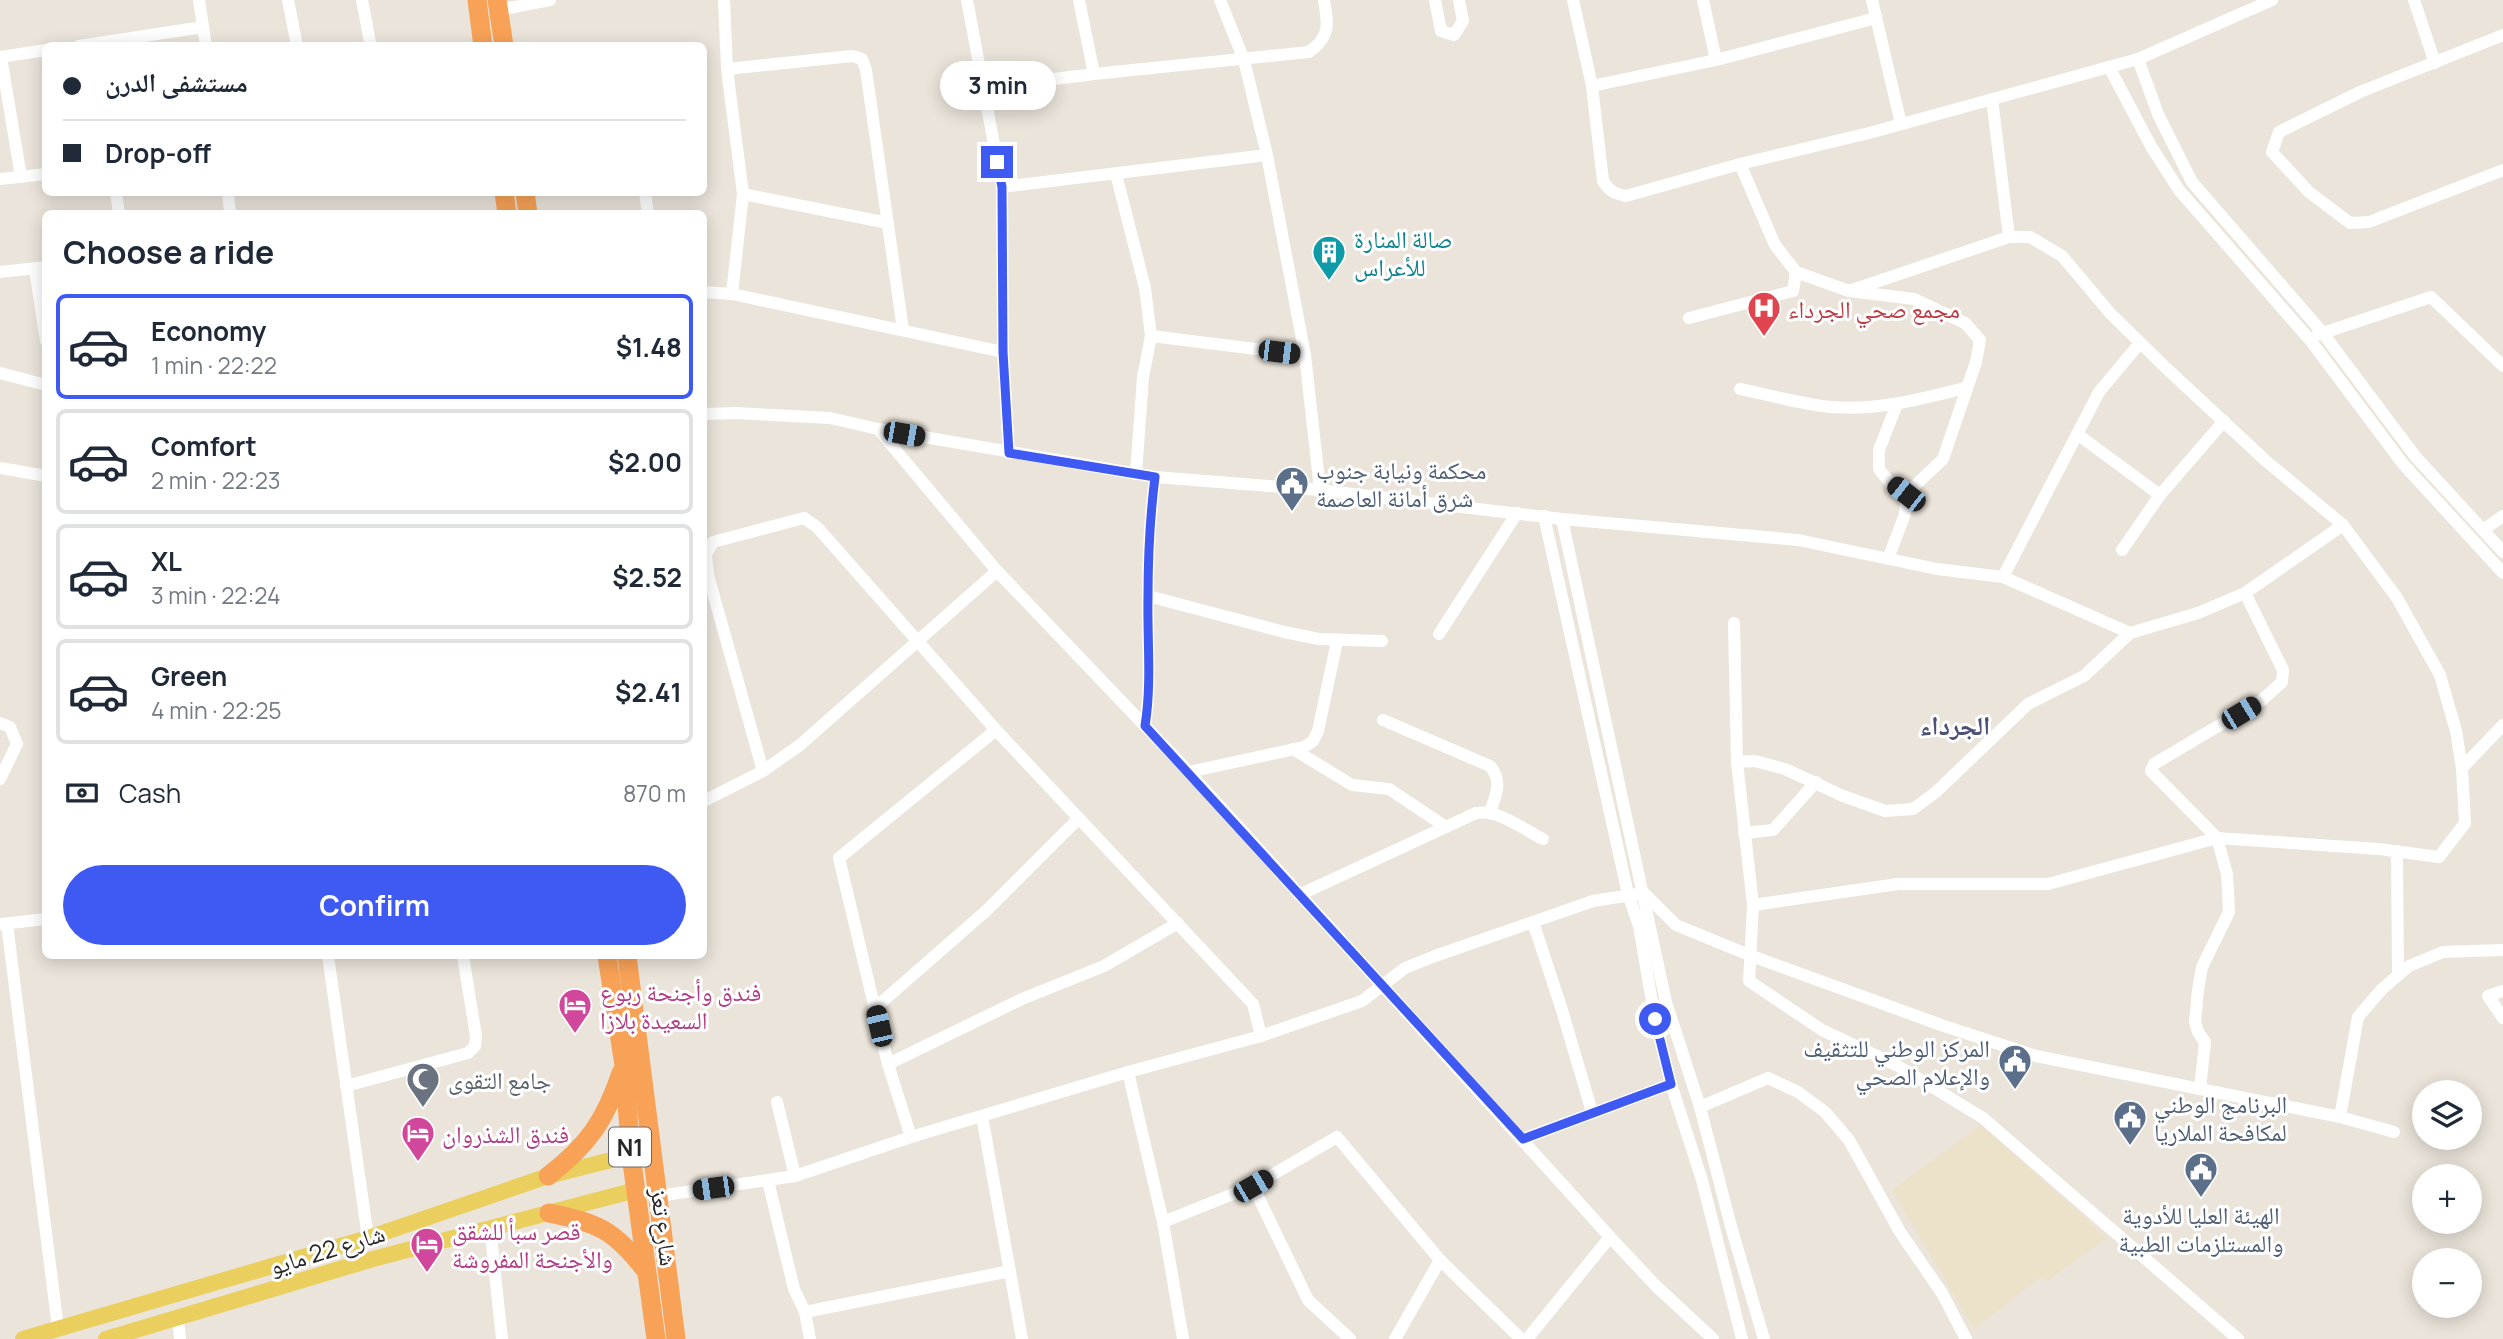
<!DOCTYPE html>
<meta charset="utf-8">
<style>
:root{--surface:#fff;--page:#f6f6f7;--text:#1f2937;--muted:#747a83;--line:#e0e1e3;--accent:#3e5af3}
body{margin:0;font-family:Manrope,"Noto Naskh Arabic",sans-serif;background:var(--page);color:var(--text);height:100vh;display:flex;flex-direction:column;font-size:26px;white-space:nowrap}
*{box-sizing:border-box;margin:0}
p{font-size:23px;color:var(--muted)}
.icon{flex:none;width:38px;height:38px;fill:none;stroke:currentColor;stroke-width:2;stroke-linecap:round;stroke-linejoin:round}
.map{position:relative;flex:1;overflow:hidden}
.drawer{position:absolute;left:42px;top:210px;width:665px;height:749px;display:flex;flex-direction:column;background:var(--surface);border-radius:10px;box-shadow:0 4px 18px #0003}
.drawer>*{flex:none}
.top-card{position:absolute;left:42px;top:42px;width:665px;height:154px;border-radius:10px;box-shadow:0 4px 18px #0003;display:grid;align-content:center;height:154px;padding:0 21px;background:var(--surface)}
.buttons{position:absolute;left:2412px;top:1080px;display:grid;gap:14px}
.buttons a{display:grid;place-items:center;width:70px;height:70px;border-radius:50%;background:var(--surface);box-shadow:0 4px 18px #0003;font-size:35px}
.end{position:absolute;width:32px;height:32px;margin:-16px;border:9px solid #3e5af3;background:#fff;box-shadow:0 0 0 4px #fff}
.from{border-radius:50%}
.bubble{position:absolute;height:49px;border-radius:24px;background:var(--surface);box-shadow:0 4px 18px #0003;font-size:23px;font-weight:700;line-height:49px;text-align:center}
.car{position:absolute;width:21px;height:42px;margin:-21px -10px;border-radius:9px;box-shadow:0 0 5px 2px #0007;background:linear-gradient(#222 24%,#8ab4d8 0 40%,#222 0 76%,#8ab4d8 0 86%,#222 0)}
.top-card b{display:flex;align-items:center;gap:24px;height:66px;font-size:26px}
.top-card b+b{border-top:2px solid var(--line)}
.top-card i{width:18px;height:18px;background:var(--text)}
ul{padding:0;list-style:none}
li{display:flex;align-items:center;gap:21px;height:105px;margin:0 14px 10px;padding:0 7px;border:4px solid var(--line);border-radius:10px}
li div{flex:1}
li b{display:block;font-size:26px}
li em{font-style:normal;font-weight:700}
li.selected{border-color:var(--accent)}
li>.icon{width:63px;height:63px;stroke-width:1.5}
h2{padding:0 21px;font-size:32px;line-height:84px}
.pay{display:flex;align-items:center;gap:18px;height:77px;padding:0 21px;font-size:26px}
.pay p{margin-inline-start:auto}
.action{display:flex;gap:14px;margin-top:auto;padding:14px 21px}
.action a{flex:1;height:80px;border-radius:42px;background:var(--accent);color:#fff;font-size:28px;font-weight:700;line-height:80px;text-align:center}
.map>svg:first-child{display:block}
</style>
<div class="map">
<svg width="2503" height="1339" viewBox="0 0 2503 1339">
<rect width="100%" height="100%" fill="#eae4da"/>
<polygon fill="#ece2ca" points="1981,1125 2107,1238 2047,1281 2042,1276 1974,1329 1892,1190"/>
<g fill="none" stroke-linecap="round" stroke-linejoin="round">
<g stroke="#fff" stroke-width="12">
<polyline points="199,0 206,46"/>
<polyline points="288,0 297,46"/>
<polyline points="362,0 370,42"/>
<polyline points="724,0 727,69 743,194 732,294"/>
<polyline points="967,0 1002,187 1003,352 1009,453"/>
<polyline points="1079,0 1094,74"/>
<polyline points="1220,0 1244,60 1267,155 1305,355 1320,490"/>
<polyline points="1435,0 1441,31 1454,35 1463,21 1459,0"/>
<path d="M1573 0 1592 86 1603 181C1609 191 1615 194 1626 196L1740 164 1873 132 2138 59 2272 0"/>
<polyline points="1872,0 1901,124"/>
<polyline points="2414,0 2435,63"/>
<polyline points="499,10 550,0"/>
<polyline points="2503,35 2360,92 2279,132 2272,152 2309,192 2350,223 2369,222 2503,170"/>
<polyline points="79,46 203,27"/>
<polyline points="0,57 46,50"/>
<polyline points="1,57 21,177"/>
<polyline points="2138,59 2158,114 2192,182 2322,332 2415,456 2503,552"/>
<polyline points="1716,60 1876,18"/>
<polyline points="2109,67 2152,148 2179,190 2310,340 2403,464 2503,573"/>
<polyline points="727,69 852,56 862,59 866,70 903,330"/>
<polyline points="1592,86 1716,60 1703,0"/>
<path d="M983 88 1094 74 1309 52C1331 36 1328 25 1324 0"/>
<polyline points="1992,99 2009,237"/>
<polyline points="1740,164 1775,245 1796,272 1849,291 1914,299 1965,323 1980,340 1976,362 1943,459 1906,494"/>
<polyline points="1116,174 1145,288 1151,336 1143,377 1136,474"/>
<polyline points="0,179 46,174"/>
<polyline points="1002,187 1267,155"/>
<polyline points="116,192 119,214"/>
<polyline points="228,192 230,214"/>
<polyline points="645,192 648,214"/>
<polyline points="743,194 888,223"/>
<polyline points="35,269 46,341"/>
<polyline points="0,272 46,267"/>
<polyline points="704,292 732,294 1003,352"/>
<polyline points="1689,318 1793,291 1796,272"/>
<polyline points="2317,335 2431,297 2503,366"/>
<polyline points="1151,336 1305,355"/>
<polyline points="0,373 46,385"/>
<path d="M1740 389C1770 395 1800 404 1831 407 1877 411 1921 399 1965 388"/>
<polyline points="704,414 735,413 830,418 878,429 1155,477 1320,490 1562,519 1798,540 1937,569 2003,577 2130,633"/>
<polyline points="878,429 997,571 1189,772 1610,1237 1655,1285 1713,1339"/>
<polyline points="2077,434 2160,495"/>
<polyline points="0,468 46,476"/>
<polyline points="1544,516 1628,894 1639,926 1655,1019 1671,1084 1702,1180 1742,1339"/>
<polyline points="1562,519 1666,1002 1700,1107 1732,1230 1764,1339"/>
<polyline points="2483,530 2503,516"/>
<polyline points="2122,550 2160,495 2224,421"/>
<polyline points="1888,559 1905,514 1906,494 1890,483 1879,469 1879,450 1897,404"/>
<polyline points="2003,577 2099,392 2140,343"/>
<polyline points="1148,596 1284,632 1319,639 1382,641"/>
<polyline points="1734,623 1737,762 1753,905 1749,981 1822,1030 1898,1066 1983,1118 2238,1339"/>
<polyline points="1439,634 1517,513"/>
<path d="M1383 720 1490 766C1503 781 1496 795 1490 812"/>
<polyline points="0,723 10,727 17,744 0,779"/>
<path d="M1145 725C1152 682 1147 640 1148 596 1148 556 1150 517 1155 477"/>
<polyline points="1293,749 1352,785 1389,789 1446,827"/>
<polyline points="1737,762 1755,761 1785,769 1843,796 1885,811 1913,809 1936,792 2028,704 2084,676 2130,633 2198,613 2245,593 2343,525"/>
<polyline points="2462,768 2503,725"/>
<polyline points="763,771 708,575 706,555 713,542 804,518 817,527 996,730 1253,1004 1261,1036"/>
<polyline points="1189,772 1304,747 1313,741 1318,731 1337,641"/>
<polyline points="704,801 763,771 800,745 997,571"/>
<polyline points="1744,833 1773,830 1816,782"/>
<polyline points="2397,851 2398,974"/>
<path d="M1299 895 1476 813C1498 809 1523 829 1543 839"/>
<polyline points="1753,905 1898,884 2048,884 2217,838 2379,849 2439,857 2465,823 2462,768 2456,731 2440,675 2397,598 2343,525 2266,461 2165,367 2110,313 2062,256 2030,237 2009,237 1849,291"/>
<polyline points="1533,922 1561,1007 1592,1112"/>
<polyline points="1,924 46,919"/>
<polyline points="7,924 58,1328"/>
<polyline points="328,956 368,1238"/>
<polyline points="2503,991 2488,996 2503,1018"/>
<polyline points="875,1008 986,911 1079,818"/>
<polyline points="888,1064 1022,999 1104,966 1178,923"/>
<polyline points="1128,1072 1163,1222 1183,1339"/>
<polyline points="346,1086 468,1053 475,1046 476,1036 463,956"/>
<polyline points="2200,1089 2205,1042 2198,1032 2195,1022 2198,990 2202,967 2229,912 2227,874 2217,838 2151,771 2154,764 2262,700 2282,682 2283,670 2245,593"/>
<polyline points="777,1102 795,1176"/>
<polyline points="1700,1107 1768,1078 1798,1092 1825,1112 1849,1140 1900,1232 1942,1293 1966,1339"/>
<polyline points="982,1116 1022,1339"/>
<polyline points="2340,1117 2358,1017 2382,989 2409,966 2443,952 2503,950"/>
<polyline points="911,1137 888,1064 839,858 996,730"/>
<polyline points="1523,1139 1671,1084"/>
<polyline points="768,1181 794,1289 805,1312 810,1339"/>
<polyline points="1253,1186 1308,1300 1350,1339"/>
<polyline points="658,1196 795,1176 911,1137 1128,1072 1261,1036 1362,1001 1405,968 1435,956 1593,901 1644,893 1676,925 1749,955 1944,1026 2036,1056 2340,1117 2394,1132"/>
<polyline points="1163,1222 1253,1186 1337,1137 1440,1260 1521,1339"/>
<polyline points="490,1227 502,1339"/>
<polyline points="805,1312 1010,1271"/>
<polyline points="178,1318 180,1339"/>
<polyline points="1395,1339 1440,1260"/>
<polyline points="1527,1339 1610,1237"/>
</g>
<g stroke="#ebcf5e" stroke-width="16">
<polyline points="23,1339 368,1238 548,1176 631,1155"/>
<polyline points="106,1339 373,1259 636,1190"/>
</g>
<g stroke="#f8a257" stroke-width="19">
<polyline points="477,0 483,46"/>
<polyline points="497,0 504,46"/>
<polyline points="504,192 507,214"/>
<polyline points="525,192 528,214"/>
<polyline points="607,956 624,1065 631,1155 656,1339"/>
<polyline points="627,956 676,1339"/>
<path d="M548 1176C588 1145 605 1121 621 1073"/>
<path d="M549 1213C599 1223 614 1230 646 1271"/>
</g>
</g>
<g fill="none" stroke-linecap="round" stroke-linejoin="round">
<path stroke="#3e5af3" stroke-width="9" d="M997 162 1002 187 1003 352 1009 453 1155 477C1150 517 1148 556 1148 596 1147 640 1152 682 1145 726L1523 1139 1671 1084 1655 1019"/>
</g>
<defs>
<symbol id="building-pin" viewBox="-11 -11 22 30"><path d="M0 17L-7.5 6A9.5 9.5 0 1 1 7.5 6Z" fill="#0f9aa8" stroke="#fff"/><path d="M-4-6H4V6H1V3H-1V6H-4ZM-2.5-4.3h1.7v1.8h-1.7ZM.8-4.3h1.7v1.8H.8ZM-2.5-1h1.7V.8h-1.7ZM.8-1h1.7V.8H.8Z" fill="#fff"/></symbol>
<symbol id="hospital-pin" viewBox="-11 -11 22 30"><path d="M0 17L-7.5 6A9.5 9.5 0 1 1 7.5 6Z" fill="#e0444e" stroke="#fff"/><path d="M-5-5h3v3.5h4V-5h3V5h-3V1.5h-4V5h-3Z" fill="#fff"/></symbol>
<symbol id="civic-pin" viewBox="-11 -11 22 30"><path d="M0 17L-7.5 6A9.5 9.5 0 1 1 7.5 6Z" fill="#5c6f8a" stroke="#fff"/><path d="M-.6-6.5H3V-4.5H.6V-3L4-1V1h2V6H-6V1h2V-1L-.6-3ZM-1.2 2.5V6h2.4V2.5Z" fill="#fff"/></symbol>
<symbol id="hotel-pin" viewBox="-11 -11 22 30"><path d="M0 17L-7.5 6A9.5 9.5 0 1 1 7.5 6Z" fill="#d1479c" stroke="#fff"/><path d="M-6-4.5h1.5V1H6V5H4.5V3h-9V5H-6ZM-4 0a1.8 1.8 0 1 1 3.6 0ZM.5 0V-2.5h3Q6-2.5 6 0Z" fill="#fff"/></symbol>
<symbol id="mosque-pin" viewBox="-11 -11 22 30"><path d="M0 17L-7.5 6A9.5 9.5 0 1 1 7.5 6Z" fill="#6b7280" stroke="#fff"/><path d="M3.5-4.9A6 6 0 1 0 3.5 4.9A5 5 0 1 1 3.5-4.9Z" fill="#fff"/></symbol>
</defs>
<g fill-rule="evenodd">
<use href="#building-pin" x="1310" y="233" width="38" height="52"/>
<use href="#hospital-pin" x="1745" y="289" width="38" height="52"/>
<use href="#civic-pin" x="1273" y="464" width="38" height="52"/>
<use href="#hotel-pin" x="556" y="986" width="38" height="52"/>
<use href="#civic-pin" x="1996" y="1042" width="38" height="52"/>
<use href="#mosque-pin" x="404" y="1060" width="38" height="52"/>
<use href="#civic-pin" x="2111" y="1098" width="38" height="52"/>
<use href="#hotel-pin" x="399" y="1114" width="38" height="52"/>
<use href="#civic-pin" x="2182" y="1150" width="38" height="52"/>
<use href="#hotel-pin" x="408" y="1225" width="38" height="52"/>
</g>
<g text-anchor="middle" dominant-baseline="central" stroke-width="6" stroke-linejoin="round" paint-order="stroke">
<rect fill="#fff" stroke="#686868" stroke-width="2" x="609" y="1127.5" width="42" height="39" rx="5"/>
<g font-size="23" font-weight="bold" fill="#282828">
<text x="630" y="1147">N1</text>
</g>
<g font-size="24" fill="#0d838f" stroke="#fff" text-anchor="start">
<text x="1354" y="238">صالة المنارة<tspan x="1354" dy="28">للأعراس</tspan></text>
</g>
<g font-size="24" fill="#be3a42" stroke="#fff" text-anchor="start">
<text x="1788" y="308">مجمع صحي الجرداء</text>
</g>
<g font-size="24" fill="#4e5e75" stroke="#fff" text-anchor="start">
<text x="1316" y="469">محكمة ونيابة جنوب<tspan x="1316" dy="28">شرق أمانة العاصمة</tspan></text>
<text x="1990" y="1047" text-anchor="end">المركز الوطني للتثقيف<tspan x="1990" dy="28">والإعلام الصحي</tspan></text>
<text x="2154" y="1103">البرنامج الوطني<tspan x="2154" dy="28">لمكافحة الملاريا</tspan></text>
<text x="2201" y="1214" text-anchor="middle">الهيئة العليا للأدوية<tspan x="2201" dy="28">والمستلزمات الطبية</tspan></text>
</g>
<g font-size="24" fill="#b23c85" stroke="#fff" text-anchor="start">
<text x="600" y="991">فندق وأجنحة ربوع<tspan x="600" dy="28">السعيدة بلازا</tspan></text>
<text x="442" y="1133">فندق الشذروان</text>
<text x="452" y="1230">قصر سبأ للشقق<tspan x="452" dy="28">والأجنحة المفروشة</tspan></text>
</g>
<g font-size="24" fill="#5b616d" stroke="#fff" text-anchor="start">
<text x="448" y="1079">جامع التقوى</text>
</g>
<g font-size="24" fill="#282828" stroke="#fff">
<text transform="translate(665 1227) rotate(83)">شارع تعز</text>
<text transform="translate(327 1249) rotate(-17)">شارع 22 مايو</text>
</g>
<g font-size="26" font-weight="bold" fill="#4b5177" stroke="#fff">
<text x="1955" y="725">الجرداء</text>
</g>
</g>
</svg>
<div class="buttons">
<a><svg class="icon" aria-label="layers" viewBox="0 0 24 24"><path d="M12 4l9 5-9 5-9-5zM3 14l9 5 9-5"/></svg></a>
<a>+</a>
<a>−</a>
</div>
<i class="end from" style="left:1655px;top:1019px"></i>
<i class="end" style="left:997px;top:162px"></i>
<div class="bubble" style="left:940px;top:61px;width:116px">3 min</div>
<i class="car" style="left:1279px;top:352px;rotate:97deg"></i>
<i class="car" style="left:904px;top:434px;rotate:100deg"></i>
<i class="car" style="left:1906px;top:494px;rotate:308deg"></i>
<i class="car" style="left:2241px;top:713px;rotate:59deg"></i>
<i class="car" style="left:879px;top:1026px;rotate:347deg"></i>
<i class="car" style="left:1253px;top:1186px;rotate:60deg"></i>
<i class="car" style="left:713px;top:1188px;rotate:262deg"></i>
<div class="top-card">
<b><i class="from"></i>مستشفى الدرن</b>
<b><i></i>Drop-off</b>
</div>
<section class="drawer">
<h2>Choose a ride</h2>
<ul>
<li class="selected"><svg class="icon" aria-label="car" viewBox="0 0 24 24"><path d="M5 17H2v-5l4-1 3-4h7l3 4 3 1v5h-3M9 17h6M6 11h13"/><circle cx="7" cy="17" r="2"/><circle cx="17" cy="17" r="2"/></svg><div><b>Economy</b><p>1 min · 22:22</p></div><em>$1.48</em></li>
<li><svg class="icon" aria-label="car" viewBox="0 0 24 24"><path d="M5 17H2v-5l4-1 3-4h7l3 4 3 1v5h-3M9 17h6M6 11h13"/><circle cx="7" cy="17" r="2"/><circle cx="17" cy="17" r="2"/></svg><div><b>Comfort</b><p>2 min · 22:23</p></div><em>$2.00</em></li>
<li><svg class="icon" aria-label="car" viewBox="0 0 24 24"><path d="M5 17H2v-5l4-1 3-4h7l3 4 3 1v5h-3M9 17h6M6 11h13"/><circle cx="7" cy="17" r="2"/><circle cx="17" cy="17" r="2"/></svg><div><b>XL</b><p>3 min · 22:24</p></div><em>$2.52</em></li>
<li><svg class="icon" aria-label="car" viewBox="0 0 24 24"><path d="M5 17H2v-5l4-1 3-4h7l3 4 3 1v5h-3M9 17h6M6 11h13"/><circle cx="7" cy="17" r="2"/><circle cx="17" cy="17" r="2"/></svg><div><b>Green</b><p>4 min · 22:25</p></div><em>$2.41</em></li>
</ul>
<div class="pay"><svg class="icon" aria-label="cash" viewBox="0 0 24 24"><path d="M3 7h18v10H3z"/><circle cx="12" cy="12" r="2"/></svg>Cash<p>870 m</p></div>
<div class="action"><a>Confirm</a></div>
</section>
</div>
